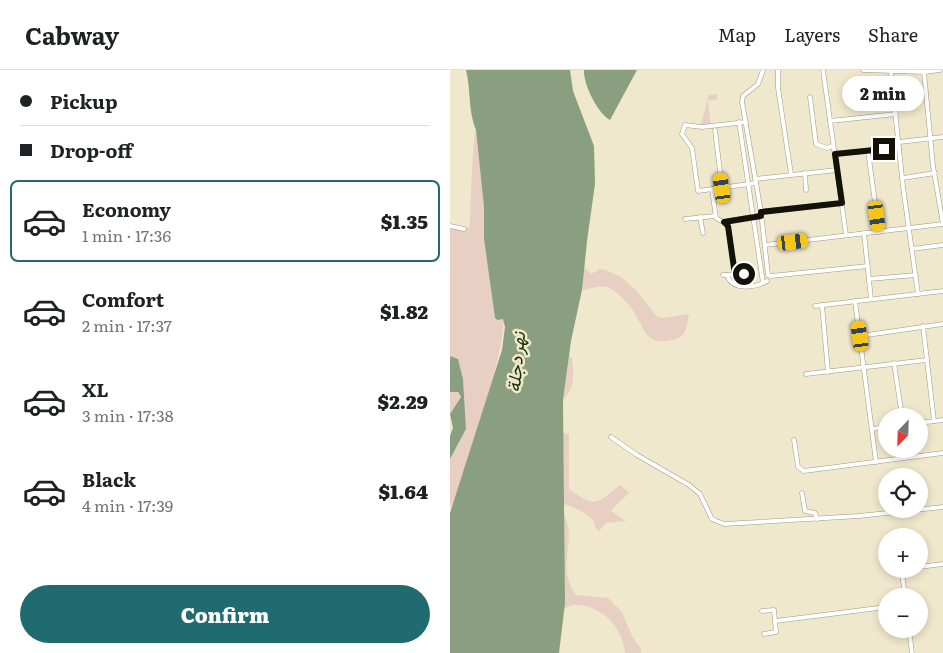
<!DOCTYPE html>
<meta charset="utf-8">
<style>
:root{--surface:#fff;--page:#f2f2f2;--text:#202124;--muted:#757577;--line:#e0e0e0;--accent:#1f6b70}
body{margin:0;font-family:Literata,Vazirmatn,serif;background:var(--page);color:var(--text);height:100vh;display:flex;flex-direction:column;font-size:19px;white-space:nowrap}
*{box-sizing:border-box;margin:0}
p{font-size:16px;color:var(--muted)}
.icon{flex:none;width:28px;height:28px;fill:none;stroke:currentColor;stroke-width:2;stroke-linecap:round;stroke-linejoin:round}
.map{position:relative;flex:1;overflow:hidden}
.sheet{display:flex;flex-direction:column;background:var(--surface);width:450px}
.sheet>*{flex:none}
.top-card{display:grid;align-content:center;height:110px;padding:0 20px;background:var(--surface)}
.needle{width:32px;rotate:203deg}
.buttons{position:absolute;left:428px;top:338px;display:grid;gap:10px}
.buttons a{display:grid;place-items:center;width:50px;height:50px;border-radius:50%;background:var(--surface);box-shadow:0 2px 8px #0003;font-size:25px}
.end{position:absolute;width:22px;height:22px;margin:-11px;border:6px solid #141108;background:#fff;box-shadow:0 0 0 2px #fff}
.from{border-radius:50%}
.bubble{position:absolute;height:35px;border-radius:18px;background:var(--surface);box-shadow:0 2px 8px #0003;font-size:16px;font-weight:800;line-height:35px;text-align:center}
.car{position:absolute;width:15px;height:30px;margin:-15px -8px;border-radius:6px;box-shadow:0 0 4px 1px #0007;background:linear-gradient(#f5c518 24%,#345 0 40%,#f5c518 0 76%,#345 0 86%,#f5c518 0)}
.top-card b{display:flex;align-items:center;gap:18px;height:48px;font-size:19px}
.top-card b+b{border-top:1px solid var(--line)}
.top-card i{width:12px;height:12px;background:var(--text)}
ul{padding:0;list-style:none}
li{display:flex;align-items:center;gap:15px;height:82px;margin:0 10px 8px;padding:0 10px;border:2px solid transparent;border-radius:8px}
li div{flex:1}
li b{display:block;font-size:19px}
li em{font-style:normal;font-weight:800}
li.on{border-color:var(--accent)}
li>.icon{width:45px;height:45px;stroke-width:1.5}
.action{display:flex;gap:10px;margin-top:auto;padding:10px 20px}
.action a{flex:1;height:58px;border-radius:30px;background:var(--accent);color:#fff;font-size:20px;font-weight:800;line-height:58px;text-align:center}
header{display:flex;align-items:center;gap:30px;box-sizing:border-box;height:70px;padding:0 25px;background:var(--surface);border-bottom:1px solid var(--line)}
header strong{font-size:24px}
nav{display:flex;gap:28px;margin-inline-start:auto;font-size:18px}
main{display:flex;flex:1;min-height:0}
.map>svg:first-child{display:block}
</style>
<header>
<strong>Cabway</strong>
<nav><a>Map</a><a>Layers</a><a>Share</a></nav>
</header>
<main>
<section class="sheet">
<div class="top-card">
<b><i class="from"></i>Pickup</b>
<b><i></i>Drop-off</b>
</div>
<ul>
<li class="on"><svg class="icon" aria-label="car" viewBox="0 0 24 24"><path d="M5 17H2v-5l4-1 3-4h7l3 4 3 1v5h-3M9 17h6M6 11h13"/><circle cx="7" cy="17" r="2"/><circle cx="17" cy="17" r="2"/></svg><div><b>Economy</b><p>1 min · 17:36</p></div><em>$1.35</em></li>
<li><svg class="icon" aria-label="car" viewBox="0 0 24 24"><path d="M5 17H2v-5l4-1 3-4h7l3 4 3 1v5h-3M9 17h6M6 11h13"/><circle cx="7" cy="17" r="2"/><circle cx="17" cy="17" r="2"/></svg><div><b>Comfort</b><p>2 min · 17:37</p></div><em>$1.82</em></li>
<li><svg class="icon" aria-label="car" viewBox="0 0 24 24"><path d="M5 17H2v-5l4-1 3-4h7l3 4 3 1v5h-3M9 17h6M6 11h13"/><circle cx="7" cy="17" r="2"/><circle cx="17" cy="17" r="2"/></svg><div><b>XL</b><p>3 min · 17:38</p></div><em>$2.29</em></li>
<li><svg class="icon" aria-label="car" viewBox="0 0 24 24"><path d="M5 17H2v-5l4-1 3-4h7l3 4 3 1v5h-3M9 17h6M6 11h13"/><circle cx="7" cy="17" r="2"/><circle cx="17" cy="17" r="2"/></svg><div><b>Black</b><p>4 min · 17:39</p></div><em>$1.64</em></li>
</ul>
<div class="action"><a>Confirm</a></div>
</section>
<div class="map">
<svg width="493" height="583" viewBox="0 0 493 583">
<rect width="100%" height="100%" fill="#f0e8cd"/>
<g fill="#e7cfc3">
<polygon points="267,24 267,29 258,31 261,57 250,58 259,25"/>
<path d="M26 60 34 137V169L45 248 46 250 53 249C60 260 11 427 0 438V389L16 359 13 309 8 289 0 286V160L11 156 20 158C20 145 23 66 26 60Z"/>
<path d="M134 197 141 204 150 199 156 200 171 207 187 221 207 247 213 248 239 244C236 258 237 267 222 270 196 276 195 260 184 242 179 234 168 222 159 218 152 214 140 219 132 220Z"/>
<path d="M119 286 122 288C124 304 125 318 113 330Z"/>
<polygon points="0,322 7,322 11,327 0,344"/>
<path d="M113 363 119 364V419C146 438 145 435 170 415L179 423 162 439V442L176 451 156 453 149 461C144 458 146 456 143 451 139 444 122 436 114 434Z"/>
<path d="M114 445C128 470 105 497 126 525L158 528 172 542 182 566 191 579V583H175C173 559 154 537 129 535 124 535 119 535 114 539Z"/>
</g>
<g fill="#899f7f">
<path d="M16 0H120L123 21 144 76 145 114 137 171 132 220 121 271 113 330 115 533 109 583H0V443L52 280 55 257 53 249 47 250 45 248 34 169V137L26 60C18 42 21 20 16 0Z"/>
<path d="M134 0H187L160 50C148 44 133 14 134 0Z"/>
<polygon points="0,286 8,289 13,309 16,359 0,389 0,366 3,358 0,344 11,327 8,322 0,322"/>
</g>
<g fill="none" stroke-linecap="round" stroke-linejoin="round">
<defs>
<g id="minor">
<polyline points="313,0 308,14 293,26 292,32 311,142 318,205 321,206 418,196"/>
<polyline points="328,0 328,18 341,104"/>
<polyline points="373,0 396,165"/>
<polyline points="413,0 474,2 490,0"/>
<polyline points="441,2 453,117 468,224"/>
<polyline points="474,2 483,96 493,154"/>
<polyline points="360,27 366,74 377,78 383,76"/>
<polyline points="380,51 446,44"/>
<polyline points="289,52 313,213"/>
<polyline points="296,52 252,57 235,55 232,64 242,78 248,121 306,113"/>
<polyline points="265,60 272,118"/>
<polyline points="449,72 493,67"/>
<polyline points="418,81 429,162"/>
<polyline points="385,84 449,78"/>
<polyline points="355,103 356,120"/>
<polyline points="453,108 485,103"/>
<polyline points="305,109 387,100"/>
<polyline points="262,119 266,148 278,155 285,205"/>
<polyline points="311,142 392,133"/>
<polyline points="250,147 253,163"/>
<polyline points="235,149 265,146"/>
<polyline points="274,152 311,145"/>
<polyline points="0,156 14,159"/>
<polyline points="414,163 421,229"/>
<polyline points="315,175 493,154"/>
<polyline points="462,179 493,175"/>
<polyline points="273,205 294,204"/>
<path d="M277 205C282 221 305 218 317 211"/>
<polyline points="419,209 466,205"/>
<polyline points="405,231 426,392"/>
<polyline points="372,235 378,302"/>
<polyline points="365,236 493,221"/>
<polyline points="473,256 484,351"/>
<polyline points="410,266 493,254"/>
<polyline points="444,293 452,346"/>
<polyline points="356,304 477,290"/>
<polyline points="469,353 493,350"/>
<polyline points="422,359 436,357"/>
<polyline points="161,367 187,385 239,415 250,424 262,449 274,454 409,446 493,437"/>
<polyline points="344,370 348,397 354,401 493,383"/>
<polyline points="352,423 355,441 365,443 367,449"/>
<polyline points="469,497 493,494"/>
<polyline points="455,526 452,503 455,499"/>
<polyline points="312,541 324,540 326,562 314,564"/>
<polyline points="326,551 436,537"/>
<polyline points="459,559 462,583"/>
</g>
</defs>
<use href="#minor" stroke="#a0987f" stroke-width="5"/>
<use href="#minor" stroke="#fff" stroke-width="4"/>
</g>
<g fill="none" stroke-linecap="round" stroke-linejoin="round">
<polyline stroke="#141108" stroke-width="6" points="294,204 285,205 278,156 274,152 311,146 311,142 392,133 385,84 434,79"/>
</g>
<g text-anchor="middle" dominant-baseline="central" stroke-width="5" stroke-linejoin="round" paint-order="stroke">
<g font-size="18" font-style="italic" fill="#153302" stroke="#f0e8cd">
<text transform="translate(65 292) rotate(-85)">نهر دجلة</text>
</g>
</g>
</svg>
<div class="buttons">
<a><svg class="needle" viewBox="-14 -14 28 28"><path d="M0-13l5 13h-10z" fill="#e53935"/><path d="M0 13l5-13h-10z" fill="#757577"/></svg></a>
<a><svg class="icon" aria-label="locate" viewBox="0 0 24 24"><circle cx="12" cy="12" r="6"/><path d="M12 2v4M12 18v4M2 12h4M18 12h4"/></svg></a>
<a>+</a>
<a>−</a>
</div>
<i class="end from" style="left:294px;top:204px"></i>
<i class="end" style="left:434px;top:79px"></i>
<div class="bubble" style="left:392px;top:6px;width:82px">2 min</div>
<i class="car" style="left:272px;top:118px;rotate:352deg"></i>
<i class="car" style="left:427px;top:146px;rotate:172deg"></i>
<i class="car" style="left:343px;top:172px;rotate:83deg"></i>
<i class="car" style="left:410px;top:266px;rotate:352deg"></i>
</div>
</main>
